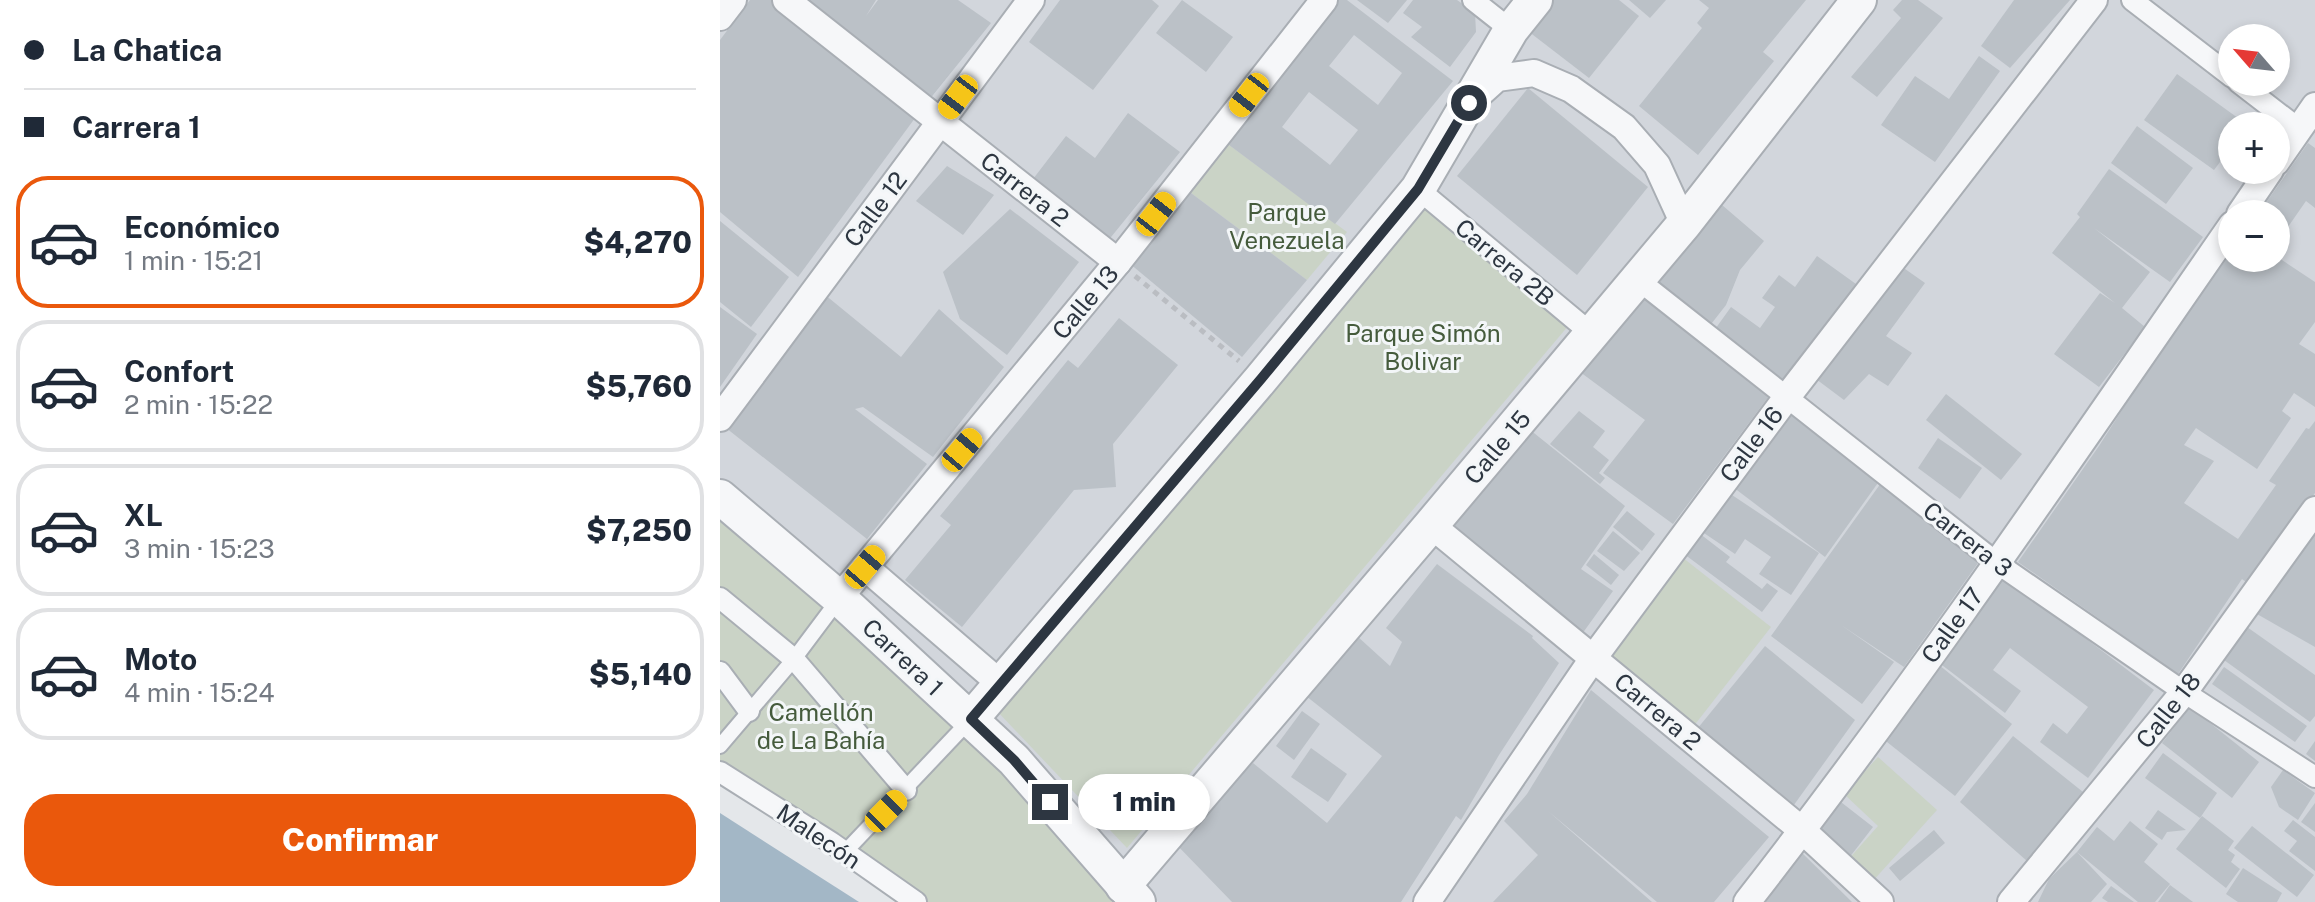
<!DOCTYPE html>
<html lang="es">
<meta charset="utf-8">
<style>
:root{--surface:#fff;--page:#f6f6f7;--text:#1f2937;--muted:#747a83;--line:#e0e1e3;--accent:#ea580c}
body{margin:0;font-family:"Public Sans",sans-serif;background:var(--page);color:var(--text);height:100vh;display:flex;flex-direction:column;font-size:30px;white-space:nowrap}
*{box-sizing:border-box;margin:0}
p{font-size:26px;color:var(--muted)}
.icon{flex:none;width:44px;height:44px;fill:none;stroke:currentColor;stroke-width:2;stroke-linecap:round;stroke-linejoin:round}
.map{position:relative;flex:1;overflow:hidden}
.sheet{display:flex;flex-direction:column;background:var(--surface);width:720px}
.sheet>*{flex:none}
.top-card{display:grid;align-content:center;height:176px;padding:0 24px;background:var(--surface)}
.needle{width:52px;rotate:298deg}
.buttons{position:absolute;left:1498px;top:24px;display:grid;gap:16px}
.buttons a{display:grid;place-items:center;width:72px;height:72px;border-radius:50%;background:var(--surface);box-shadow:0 4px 12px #0003;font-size:40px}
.end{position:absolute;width:36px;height:36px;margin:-18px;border:10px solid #2d3641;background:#fff;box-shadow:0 0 0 4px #fff}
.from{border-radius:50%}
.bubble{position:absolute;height:56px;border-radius:28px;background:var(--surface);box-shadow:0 4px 12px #0003;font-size:26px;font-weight:800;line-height:56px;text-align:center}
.car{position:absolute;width:24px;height:48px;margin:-24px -12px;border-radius:10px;box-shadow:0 0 6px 2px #0007;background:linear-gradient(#f5c518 24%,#345 0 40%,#f5c518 0 76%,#345 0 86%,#f5c518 0)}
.top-card b{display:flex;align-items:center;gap:28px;height:76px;font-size:30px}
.top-card b+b{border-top:2px solid var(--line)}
.top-card i{width:20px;height:20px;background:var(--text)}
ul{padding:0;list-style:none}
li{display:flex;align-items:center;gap:24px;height:132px;margin:0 16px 12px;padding:0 8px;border:4px solid var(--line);border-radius:32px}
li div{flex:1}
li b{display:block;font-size:30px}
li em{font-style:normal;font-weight:800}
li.on{border-color:var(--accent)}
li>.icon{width:72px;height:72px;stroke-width:1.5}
.action{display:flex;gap:16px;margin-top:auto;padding:16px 24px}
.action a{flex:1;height:92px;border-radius:32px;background:var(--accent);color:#fff;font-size:32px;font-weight:800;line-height:92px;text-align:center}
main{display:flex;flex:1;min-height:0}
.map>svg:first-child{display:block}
</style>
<main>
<section class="sheet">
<div class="top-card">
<b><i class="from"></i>La Chatica</b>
<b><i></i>Carrera 1</b>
</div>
<ul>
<li class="on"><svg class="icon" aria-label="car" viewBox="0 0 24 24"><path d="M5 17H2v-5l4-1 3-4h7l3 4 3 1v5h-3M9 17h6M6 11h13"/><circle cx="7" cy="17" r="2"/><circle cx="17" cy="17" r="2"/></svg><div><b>Económico</b><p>1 min · 15:21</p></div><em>$4,270</em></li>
<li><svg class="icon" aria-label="car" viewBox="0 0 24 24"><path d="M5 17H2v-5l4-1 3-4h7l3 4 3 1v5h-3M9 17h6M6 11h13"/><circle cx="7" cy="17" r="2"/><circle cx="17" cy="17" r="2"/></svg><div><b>Confort</b><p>2 min · 15:22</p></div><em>$5,760</em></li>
<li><svg class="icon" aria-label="car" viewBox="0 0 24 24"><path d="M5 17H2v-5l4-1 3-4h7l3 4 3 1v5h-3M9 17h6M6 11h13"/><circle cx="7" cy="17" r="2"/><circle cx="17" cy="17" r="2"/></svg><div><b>XL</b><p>3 min · 15:23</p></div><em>$7,250</em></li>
<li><svg class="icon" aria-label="car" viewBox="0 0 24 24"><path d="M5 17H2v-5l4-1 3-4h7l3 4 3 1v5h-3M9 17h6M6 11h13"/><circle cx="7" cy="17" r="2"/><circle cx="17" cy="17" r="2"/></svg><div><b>Moto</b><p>4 min · 15:24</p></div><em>$5,140</em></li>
</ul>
<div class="action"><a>Confirmar</a></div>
</section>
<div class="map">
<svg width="1595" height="902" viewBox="0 0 1595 902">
<rect width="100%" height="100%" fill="#e4e7ea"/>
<path fill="#d2d6dc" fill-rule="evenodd" d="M0 0H1595V902H438L302 752 0 486ZM1512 38H1556V82H1512ZM1512 126H1556V170H1512ZM1512 214H1556V258H1512Z"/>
<g fill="#cad3c6">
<polygon points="501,139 627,232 587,280 463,187"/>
<polygon points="701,198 849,325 407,848 276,710"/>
<polygon points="0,514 282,766 395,902 185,902 0,765"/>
<polygon points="958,554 1051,627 973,727 880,655"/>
<polygon points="1158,757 1217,810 1151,883 1127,861 1158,826 1124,794"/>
</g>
<polygon fill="#a3b7c6" points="0,813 139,902 0,902"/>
<g fill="#bbc1c7" fill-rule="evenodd">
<polygon points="30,0 52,0 198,114 78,277 0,212 0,40"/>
<polygon points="78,0 156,0 146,16 158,0 238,0 271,23 209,100"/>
<polygon points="340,0 432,0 439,6 373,90 309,42"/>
<polygon points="462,0 513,37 486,72 436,33"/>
<path d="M619 0H627L733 81 615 224 501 139ZM634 35 682 73 658 105 609 66ZM589 92 638 130 610 165 562 127Z"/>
<polygon points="637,0 687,0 668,23"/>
<polygon points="693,0 737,0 755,13 756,32 730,67 691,37 702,27 683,13"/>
<polygon points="829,0 899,0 919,16 869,78 804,28"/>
<polygon points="909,0 946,0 930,18"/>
<polygon points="979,0 1086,0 1043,52 1054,61 978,155 919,106 982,28 977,23 989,8"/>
<polygon points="1182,0 1198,0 1223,18 1157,97 1131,77 1181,18 1173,10"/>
<polygon points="1294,0 1350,0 1290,68 1261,46"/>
<polygon points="1259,56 1280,71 1215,162 1161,125 1195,76 1229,99"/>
<polygon points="1457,74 1529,126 1512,126 1512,146 1494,170 1424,120"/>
<polygon points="808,88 928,187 857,275 737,176"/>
<polygon points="408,113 460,152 387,242 310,183 346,136 375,158"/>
<polygon points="1417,126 1473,168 1446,204 1391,163"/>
<polygon points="1588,143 1595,148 1595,208 1586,201 1556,244 1556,214 1538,214"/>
<polygon points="227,166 274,195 243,235 196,201"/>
<polygon points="1389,169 1483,237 1450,282 1374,228 1430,272 1402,308 1425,327 1379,387 1334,354 1380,293 1395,303 1332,253 1360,217 1357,214"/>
<polygon points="463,187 587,280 522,357 409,263"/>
<polygon points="995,199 1044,241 1020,270 1006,305 988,328 937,288 932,275"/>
<polygon points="290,209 359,262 287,355 240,319 223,272"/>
<polygon points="0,221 69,277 31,327 0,302"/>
<polygon points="1512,252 1512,258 1556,256 1595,282 1595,322 1579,344 1595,354 1595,407 1574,393 1562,411 1571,418 1537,469 1476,428 1464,445 1494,461 1464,503 1518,539 1556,485 1549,481 1586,428 1589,429 1595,421 1595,493 1530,585 1522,579 1458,674 1298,562 1379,446 1450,335"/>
<polygon points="1097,256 1136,284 1064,383 993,332 1011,307 1040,328 1055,307 1042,298 1059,275 1075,287"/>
<polygon points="1178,264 1205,283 1166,336 1192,353 1168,386 1149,374 1124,400 1092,376"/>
<polygon points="912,286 1049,396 953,524 883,473 925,420 856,369"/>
<polygon points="104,294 181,357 219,309 284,367 213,457 143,407 135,409 207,464 147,539 6,428"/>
<polygon points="0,307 37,334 0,387"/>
<polygon points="399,318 458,365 393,444 396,487 354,490 242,627 185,580 231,525 220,516 348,360 358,368"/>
<polygon points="1226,394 1302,454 1281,480 1206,420"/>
<polygon points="1067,408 1160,480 1105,557 1009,484"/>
<polygon points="859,411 885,431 873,447 889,460 879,473 885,478 880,484 830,444"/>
<polygon points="804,425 905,506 861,569 893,591 862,634 724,522"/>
<polygon points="1218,438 1262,468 1240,499 1198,468"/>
<polygon points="1161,483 1263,556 1184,667 1121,625 1174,662 1142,704 1051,636"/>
<polygon points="1006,491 1099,553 1071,595 1039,574 1051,557 1025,539 1015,554 978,529"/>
<polygon points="907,511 935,534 922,551 893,527"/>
<polygon points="1595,528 1595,647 1537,614"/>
<polygon points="975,530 1010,557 1006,562 1042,589 1047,583 1058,591 1042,612 960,551"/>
<polygon points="893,531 920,553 904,571 877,551"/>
<polygon points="874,554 899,575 891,585 866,565"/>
<polygon points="717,564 813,636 812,638 839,663 779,755 741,820 736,816 681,902 512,902 454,842 533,763 607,823 662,756 586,696 637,636 670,666 682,642 666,628"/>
<polygon points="1283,576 1434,690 1368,778 1320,742 1333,723 1347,734 1368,707 1290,648 1273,670 1301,691 1285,713 1218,662"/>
<polygon points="1527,627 1595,675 1595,716 1590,722 1504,660"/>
<polygon points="1045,646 1135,720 1071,809 973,734"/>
<polygon points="1219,665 1292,724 1235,796 1162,738"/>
<polygon points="1504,667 1587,726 1575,742 1492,684"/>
<polygon points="871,690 1049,837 994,902 937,902 828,811 932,902 773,902 818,855 784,821 807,794"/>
<polygon points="1470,707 1539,762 1512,798 1442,743"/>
<polygon points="582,711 600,724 574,760 556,746"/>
<polygon points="1293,736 1363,792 1307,861 1240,802"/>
<polygon points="1595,741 1595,761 1586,754"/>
<polygon points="591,748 627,774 608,802 571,777"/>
<polygon points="1443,753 1497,793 1480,818 1425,778"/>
<polygon points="1563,770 1595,793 1578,820 1559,807 1551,787"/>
<polygon points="1117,799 1153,827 1129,858 1093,830"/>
<polygon points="1595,803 1595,832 1581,822"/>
<polygon points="1438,810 1466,830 1447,832 1442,840 1425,828"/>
<polygon points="1482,816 1514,841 1508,850 1515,855 1511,862 1520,869 1506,888 1456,849"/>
<polygon points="1573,820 1595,837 1595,871 1569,851 1577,841 1564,831"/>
<polygon points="1410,821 1438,844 1424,862 1450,884 1435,902 1418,902 1357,852 1387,884 1371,902 1318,902 1329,879 1357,852 1377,827 1394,841"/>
<polygon points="1532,826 1594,875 1577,897 1514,848"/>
<polygon points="1214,830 1225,843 1180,881 1169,868"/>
<polygon points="1077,848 1132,902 1035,902"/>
<polygon points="1523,868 1562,893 1557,902 1518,902 1506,894"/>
<polygon points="1450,885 1473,902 1438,902"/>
<polygon points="1391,886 1414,902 1388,902 1382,898"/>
</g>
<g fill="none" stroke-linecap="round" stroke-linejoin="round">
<defs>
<g id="service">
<polyline points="0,746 74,659 119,599"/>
<polyline points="125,852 251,719"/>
</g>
<g id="pedestrian">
<polyline points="753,0 791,30"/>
<polyline points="1412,0 1512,77"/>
<polyline points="1518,82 1579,129"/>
<polyline points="698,189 872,334"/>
<polyline points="917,279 1277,563 1464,692 1595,777"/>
<polyline points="0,598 74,659 186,790"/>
<polyline points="0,672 29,711"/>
<polyline points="0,772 112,843 196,902"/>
</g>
<g id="minor">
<polyline points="66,0 398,262"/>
<polyline points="0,17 13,0"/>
<polyline points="757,96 777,78 814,73 851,89 904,127 937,165 964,224"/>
<polyline points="1556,162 1595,106"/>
<polyline points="1520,214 1550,170"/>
<polyline points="0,418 311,0"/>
<polyline points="711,525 1083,831 1160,902"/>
<polyline points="145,567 281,684"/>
<polyline points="119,598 398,262 604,0"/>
<polyline points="707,902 874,657 1067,397 1374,0"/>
<path d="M1027 902C1198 683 1354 453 1512 225"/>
<polyline points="1291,902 1464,692 1595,510"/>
</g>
<g id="tertiary">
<polyline points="0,497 119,598 294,760 418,902"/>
<polyline points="251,719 541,379 698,189 791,30 815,0"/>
<polyline points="403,886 711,525 964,224 1139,0"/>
</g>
</defs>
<use href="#service" stroke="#a9aeb4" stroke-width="18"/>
<use href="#pedestrian" stroke="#a9aeb4" stroke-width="24"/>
<use href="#minor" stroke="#a9aeb4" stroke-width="30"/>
<use href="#tertiary" stroke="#a9aeb4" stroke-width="38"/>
<polyline stroke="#babdc2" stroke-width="5" stroke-dasharray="6 6" stroke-linecap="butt" points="415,276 519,361"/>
<use href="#service" stroke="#f6f7f9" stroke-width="14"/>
<use href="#pedestrian" stroke="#f6f7f9" stroke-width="20"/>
<use href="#minor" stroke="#f6f7f9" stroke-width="26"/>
<use href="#tertiary" stroke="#f6f7f9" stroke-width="34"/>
</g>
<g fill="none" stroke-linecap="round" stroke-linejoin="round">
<polyline stroke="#2d3641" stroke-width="10" points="330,802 294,760 251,719 541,379 698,189 749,103"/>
</g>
<g text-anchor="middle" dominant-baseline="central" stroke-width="6" stroke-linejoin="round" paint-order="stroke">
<g font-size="24" fill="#2d3641" stroke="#f3f6f8">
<text transform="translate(305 189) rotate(38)">Carrera 2</text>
<text transform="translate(155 209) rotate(-53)">Calle 12</text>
<text transform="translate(785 262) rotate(40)">Carrera 2B</text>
<text transform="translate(365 302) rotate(-50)">Calle 13</text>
<text transform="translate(1031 444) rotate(-53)">Calle 16</text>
<text transform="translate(777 447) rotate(-50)">Calle 15</text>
<text transform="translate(1248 539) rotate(38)">Carrera 3</text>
<text transform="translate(1232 625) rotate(-54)">Calle 17</text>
<text transform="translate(183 657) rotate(43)">Carrera 1</text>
<text transform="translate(1448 710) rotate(-52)">Calle 18</text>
<text transform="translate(938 711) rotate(40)">Carrera 2</text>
<text transform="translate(99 836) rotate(34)">Malecón</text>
</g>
<g font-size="24" fill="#455b3c" stroke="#f3f6f8">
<text x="567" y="212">Parque<tspan x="567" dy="28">Venezuela</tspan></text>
<text x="703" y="333">Parque Simón<tspan x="703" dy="28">Bolivar</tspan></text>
<text x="101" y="712">Camellón<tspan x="101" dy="28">de La Bahía</tspan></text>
</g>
</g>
</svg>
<div class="buttons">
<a><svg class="needle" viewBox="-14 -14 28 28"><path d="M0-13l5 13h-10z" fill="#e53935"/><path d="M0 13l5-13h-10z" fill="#747a83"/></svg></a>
<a>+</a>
<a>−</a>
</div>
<i class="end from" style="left:749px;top:103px"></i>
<i class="end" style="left:330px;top:802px"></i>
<div class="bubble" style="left:358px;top:774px;width:132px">1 min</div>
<i class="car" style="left:529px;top:95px;rotate:218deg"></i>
<i class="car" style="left:238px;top:97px;rotate:217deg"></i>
<i class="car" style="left:436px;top:214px;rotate:38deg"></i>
<i class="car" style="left:242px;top:450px;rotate:40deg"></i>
<i class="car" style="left:145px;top:567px;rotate:40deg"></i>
<i class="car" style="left:166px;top:811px;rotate:45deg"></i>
</div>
</main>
